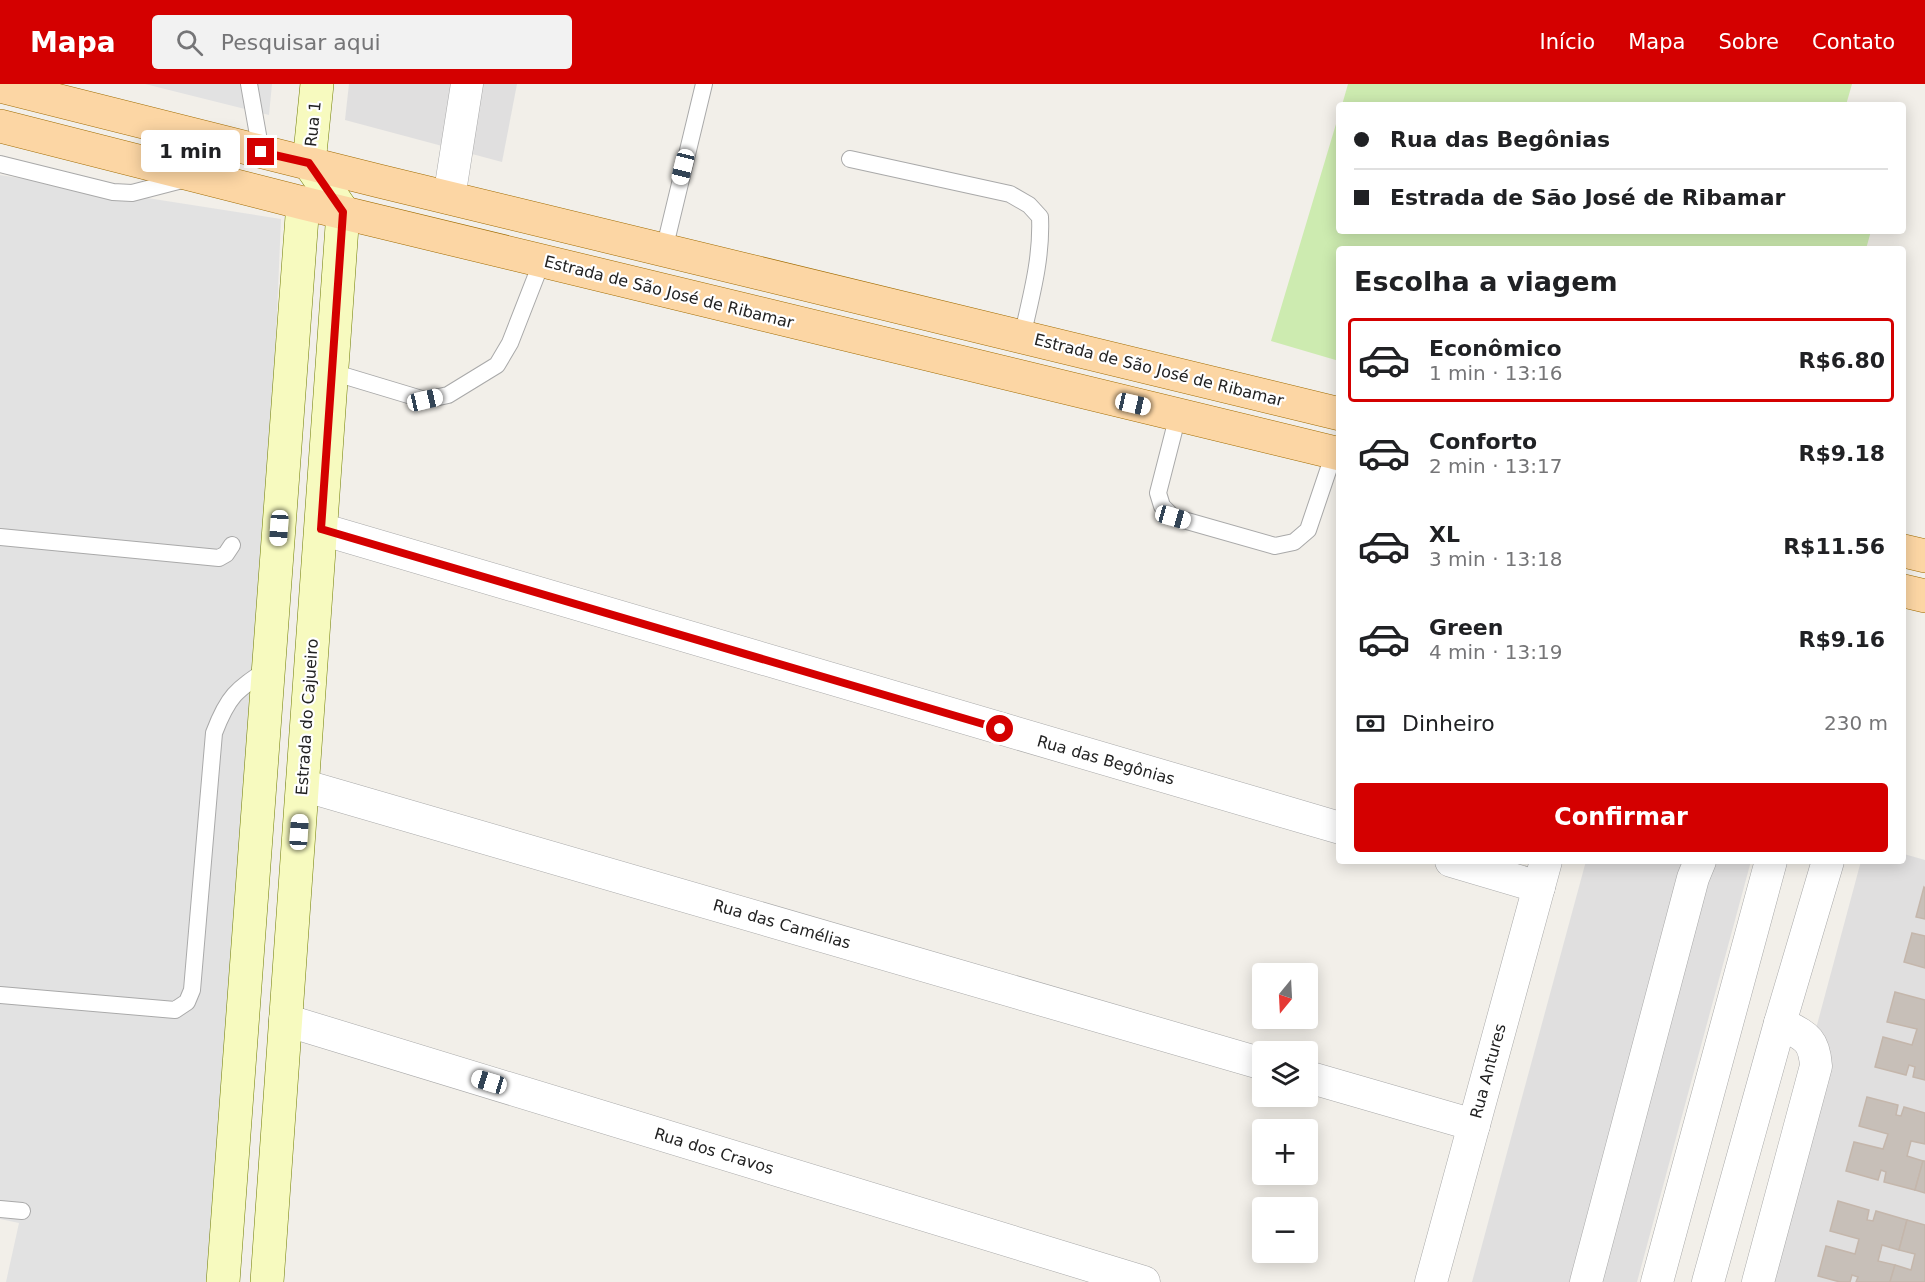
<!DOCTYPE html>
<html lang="pt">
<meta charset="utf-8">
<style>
:root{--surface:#fff;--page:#f2f2f2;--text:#202124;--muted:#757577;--line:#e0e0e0;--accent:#d40000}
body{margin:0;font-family:"DejaVu Sans",sans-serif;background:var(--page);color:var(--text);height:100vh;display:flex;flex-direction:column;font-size:22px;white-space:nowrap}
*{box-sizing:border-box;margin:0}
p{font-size:20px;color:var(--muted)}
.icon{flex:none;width:33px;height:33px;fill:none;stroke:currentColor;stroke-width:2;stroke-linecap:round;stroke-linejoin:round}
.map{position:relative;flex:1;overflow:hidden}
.drawer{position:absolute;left:1336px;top:162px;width:570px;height:618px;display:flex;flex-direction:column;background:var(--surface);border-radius:6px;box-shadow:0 3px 15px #0003}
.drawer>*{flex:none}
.top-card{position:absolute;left:1336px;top:18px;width:570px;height:132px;border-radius:6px;box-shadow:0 3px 15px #0003;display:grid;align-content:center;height:132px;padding:0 18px;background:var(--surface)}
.needle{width:39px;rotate:198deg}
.fabs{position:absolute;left:1252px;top:879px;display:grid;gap:12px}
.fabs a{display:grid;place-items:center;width:66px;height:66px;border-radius:6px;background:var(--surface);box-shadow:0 3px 15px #0003;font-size:30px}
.end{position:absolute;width:27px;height:27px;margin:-14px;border:8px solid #d40000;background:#fff;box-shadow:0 0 0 3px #fff}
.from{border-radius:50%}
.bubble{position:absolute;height:42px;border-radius:6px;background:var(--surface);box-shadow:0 3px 15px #0003;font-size:20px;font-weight:700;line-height:42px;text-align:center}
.car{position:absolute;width:18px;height:36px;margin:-18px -9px;border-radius:8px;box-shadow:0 0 4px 2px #0007;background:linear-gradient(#fff 24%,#345 0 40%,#fff 0 76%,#345 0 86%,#fff 0)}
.top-card b{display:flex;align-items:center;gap:21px;height:57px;font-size:22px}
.top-card b+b{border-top:2px solid var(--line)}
.top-card i{width:15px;height:15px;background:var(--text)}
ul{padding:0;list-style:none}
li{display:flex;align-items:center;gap:18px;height:84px;margin:0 12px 9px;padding:0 6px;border:3px solid transparent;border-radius:6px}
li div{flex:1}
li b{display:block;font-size:22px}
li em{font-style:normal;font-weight:700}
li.selected{border-color:var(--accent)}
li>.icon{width:54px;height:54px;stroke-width:1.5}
h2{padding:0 18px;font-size:27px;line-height:72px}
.pay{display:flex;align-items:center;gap:15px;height:66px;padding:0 18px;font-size:22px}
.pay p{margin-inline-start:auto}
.cta{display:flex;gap:12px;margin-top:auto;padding:12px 18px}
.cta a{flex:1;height:69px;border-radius:6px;background:var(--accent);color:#fff;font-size:24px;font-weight:700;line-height:69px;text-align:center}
header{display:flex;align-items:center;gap:36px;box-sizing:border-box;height:84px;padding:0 30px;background:var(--accent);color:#fff}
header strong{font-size:28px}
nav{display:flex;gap:33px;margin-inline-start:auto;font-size:21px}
.search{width:420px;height:54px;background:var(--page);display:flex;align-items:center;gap:15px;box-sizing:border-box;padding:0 21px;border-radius:6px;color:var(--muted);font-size:22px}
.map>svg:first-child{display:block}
</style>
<header>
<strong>Mapa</strong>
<div class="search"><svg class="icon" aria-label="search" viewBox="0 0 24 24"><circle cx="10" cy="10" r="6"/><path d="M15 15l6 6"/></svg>Pesquisar aqui</div>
<nav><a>Início</a><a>Mapa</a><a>Sobre</a><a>Contato</a></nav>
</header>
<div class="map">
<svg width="1925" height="1198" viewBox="0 0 1925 1198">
<rect width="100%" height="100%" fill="#f2efe9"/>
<g fill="#e0dfdf">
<polygon points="349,0 517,0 502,78 345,36"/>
<polygon points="1904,770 1925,776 1925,1198 1748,1198 1861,777 1904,777"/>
<polygon points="1586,777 1751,777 1637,1198 1472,1198"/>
</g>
<g fill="#cdebb0">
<polygon points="1348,0 1852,0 1846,21 1342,21"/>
<polygon points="1339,30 1340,147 1871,147 1866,165 1340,165 1339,277 1271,257"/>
</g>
<g fill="#e2e2e2">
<polygon points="145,0 272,0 269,31"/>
<polygon points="0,91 281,135 237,1171 234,1198 6,1198 19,1139 0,1135"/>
</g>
<g fill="#c7bfb8" stroke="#c4b6ab" stroke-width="1.5">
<polygon points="1924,803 1925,804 1925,835 1916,833"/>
<polygon points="1912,849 1925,852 1925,884 1904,878"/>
<polygon points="1895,908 1925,916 1925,996 1913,993 1915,983 1909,981 1906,991 1875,983 1883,953 1912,961 1917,945 1887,938"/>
<polygon points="1867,1013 1898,1021 1896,1031 1901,1032 1904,1023 1925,1029 1925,1060 1911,1057 1907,1072 1923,1077 1915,1106 1884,1098 1886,1088 1881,1086 1878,1096 1846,1087 1854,1058 1883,1065 1888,1050 1859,1042"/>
<polygon points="1923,1077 1925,1077 1925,1109 1915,1106"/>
<polygon points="1838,1117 1869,1126 1867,1136 1873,1137 1876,1127 1907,1136 1899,1166 1882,1161 1878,1177 1895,1181 1890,1198 1856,1198 1858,1193 1852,1191 1850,1198 1840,1198 1818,1192 1826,1162 1855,1170 1859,1155 1830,1147"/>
<polygon points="1907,1136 1925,1141 1925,1198 1890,1198 1895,1181 1911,1186 1915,1170 1899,1166"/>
</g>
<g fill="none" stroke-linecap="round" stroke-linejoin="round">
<defs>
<g id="lane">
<polyline points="249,0 261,68"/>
<path d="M850 75 1010 110 1029 121 1040 133C1042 174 1031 213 1022 253"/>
<polyline points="0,80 113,108 132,109 186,95"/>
<polyline points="664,166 704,0"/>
<polyline points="332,288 425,316 448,311 497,281 510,259 542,177"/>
<polyline points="1178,331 1158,409 1162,422 1173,433 1275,462 1294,458 1308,446 1334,369"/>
<polyline points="0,453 219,474 226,470 232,461"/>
<path d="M0 911 175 926 187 918 192 906 214 649C228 612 236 606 268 585"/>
<polyline points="0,1125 22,1127"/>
</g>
<g id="street">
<polyline points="449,114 467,0"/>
<polyline points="321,445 1340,744"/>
<polyline points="302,701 1263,980"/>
<polyline points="1451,777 1539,803"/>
<polyline points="285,936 1144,1198"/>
<polyline points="1308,993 1474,1041"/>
<polyline points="1431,1198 1546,777"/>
<polyline points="1586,1198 1693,794 1700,777"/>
<polyline points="1657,1198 1771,777"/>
<polyline points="1708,1198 1780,939 1828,777"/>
<path d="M1758 1198 1816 982C1814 953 1804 952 1780 939"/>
</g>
<g id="secondary">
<polyline points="223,1198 303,119"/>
<polyline points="267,1198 343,128 309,79 317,0"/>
</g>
<g id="primary">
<polyline points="0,2 379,97 1340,330"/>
<polyline points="0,42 303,119 1340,370"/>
<polyline points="1904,467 1925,472"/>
<polyline points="1904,507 1925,512"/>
</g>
</defs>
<use href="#lane" stroke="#a9a9a9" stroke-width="18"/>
<use href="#street" stroke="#a9a9a9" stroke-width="33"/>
<use href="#secondary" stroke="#707d05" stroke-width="34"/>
<use href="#primary" stroke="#a06b00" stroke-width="34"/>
<use href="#lane" stroke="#fff" stroke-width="16"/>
<use href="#street" stroke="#fff" stroke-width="32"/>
<use href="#secondary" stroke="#f7fabf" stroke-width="33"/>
<use href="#primary" stroke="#fcd6a4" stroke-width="33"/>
</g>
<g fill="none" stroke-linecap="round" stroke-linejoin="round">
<polyline stroke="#d40000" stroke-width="8" points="261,68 309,79 343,128 321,445 1000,645"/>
</g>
<g text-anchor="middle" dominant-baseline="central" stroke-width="4.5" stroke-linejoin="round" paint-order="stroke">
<g font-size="16" fill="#222" stroke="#fff">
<text transform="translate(313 40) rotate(-84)">Rua 1</text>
<text transform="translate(669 208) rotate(14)">Estrada de São José de Ribamar</text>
<text transform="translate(1159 286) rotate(14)">Estrada de São José de Ribamar</text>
<text transform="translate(307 633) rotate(-86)">Estrada do Cajueiro</text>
<text transform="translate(1106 676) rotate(16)">Rua das Begônias</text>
<text transform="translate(782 840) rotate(16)">Rua das Camélias</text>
<text transform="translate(1488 987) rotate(-75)">Rua Antures</text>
<text transform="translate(714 1067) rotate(17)">Rua dos Cravos</text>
</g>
</g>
</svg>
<div class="fabs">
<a><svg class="needle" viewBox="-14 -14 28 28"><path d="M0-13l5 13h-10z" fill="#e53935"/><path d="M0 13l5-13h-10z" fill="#757577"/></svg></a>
<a><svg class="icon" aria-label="layers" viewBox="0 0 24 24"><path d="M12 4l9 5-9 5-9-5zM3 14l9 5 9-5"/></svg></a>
<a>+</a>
<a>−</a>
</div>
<i class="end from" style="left:1000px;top:645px"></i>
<i class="end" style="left:261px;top:68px"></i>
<div class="bubble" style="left:141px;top:46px;width:99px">1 min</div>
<i class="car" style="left:683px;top:83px;rotate:194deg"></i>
<i class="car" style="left:425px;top:316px;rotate:77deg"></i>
<i class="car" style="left:1133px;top:320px;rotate:103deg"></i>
<i class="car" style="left:1173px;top:433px;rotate:106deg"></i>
<i class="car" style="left:279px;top:444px;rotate:184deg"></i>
<i class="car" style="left:299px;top:748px;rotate:4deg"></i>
<i class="car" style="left:489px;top:998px;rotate:287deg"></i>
<div class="top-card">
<b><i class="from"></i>Rua das Begônias</b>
<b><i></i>Estrada de São José de Ribamar</b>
</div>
<section class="drawer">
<h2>Escolha a viagem</h2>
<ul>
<li class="selected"><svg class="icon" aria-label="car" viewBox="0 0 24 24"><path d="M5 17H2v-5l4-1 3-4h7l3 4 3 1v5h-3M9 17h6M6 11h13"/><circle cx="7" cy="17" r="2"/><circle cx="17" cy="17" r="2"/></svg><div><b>Econômico</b><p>1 min · 13:16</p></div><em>R$6.80</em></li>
<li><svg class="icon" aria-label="car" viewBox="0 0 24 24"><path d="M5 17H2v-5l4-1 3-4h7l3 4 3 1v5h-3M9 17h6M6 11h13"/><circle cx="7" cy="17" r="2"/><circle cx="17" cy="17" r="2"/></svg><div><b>Conforto</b><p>2 min · 13:17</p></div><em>R$9.18</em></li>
<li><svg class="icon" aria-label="car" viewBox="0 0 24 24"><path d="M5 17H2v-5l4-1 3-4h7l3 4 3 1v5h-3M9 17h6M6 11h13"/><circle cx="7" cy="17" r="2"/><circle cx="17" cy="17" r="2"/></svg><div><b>XL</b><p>3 min · 13:18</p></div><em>R$11.56</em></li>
<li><svg class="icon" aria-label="car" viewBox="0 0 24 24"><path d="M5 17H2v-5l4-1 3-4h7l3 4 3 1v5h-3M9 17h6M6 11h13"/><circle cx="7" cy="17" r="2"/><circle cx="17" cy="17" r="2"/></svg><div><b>Green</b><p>4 min · 13:19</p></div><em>R$9.16</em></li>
</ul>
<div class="pay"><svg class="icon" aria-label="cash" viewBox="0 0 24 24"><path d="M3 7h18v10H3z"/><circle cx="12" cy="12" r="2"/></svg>Dinheiro<p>230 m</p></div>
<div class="cta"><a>Confirmar</a></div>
</section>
</div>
